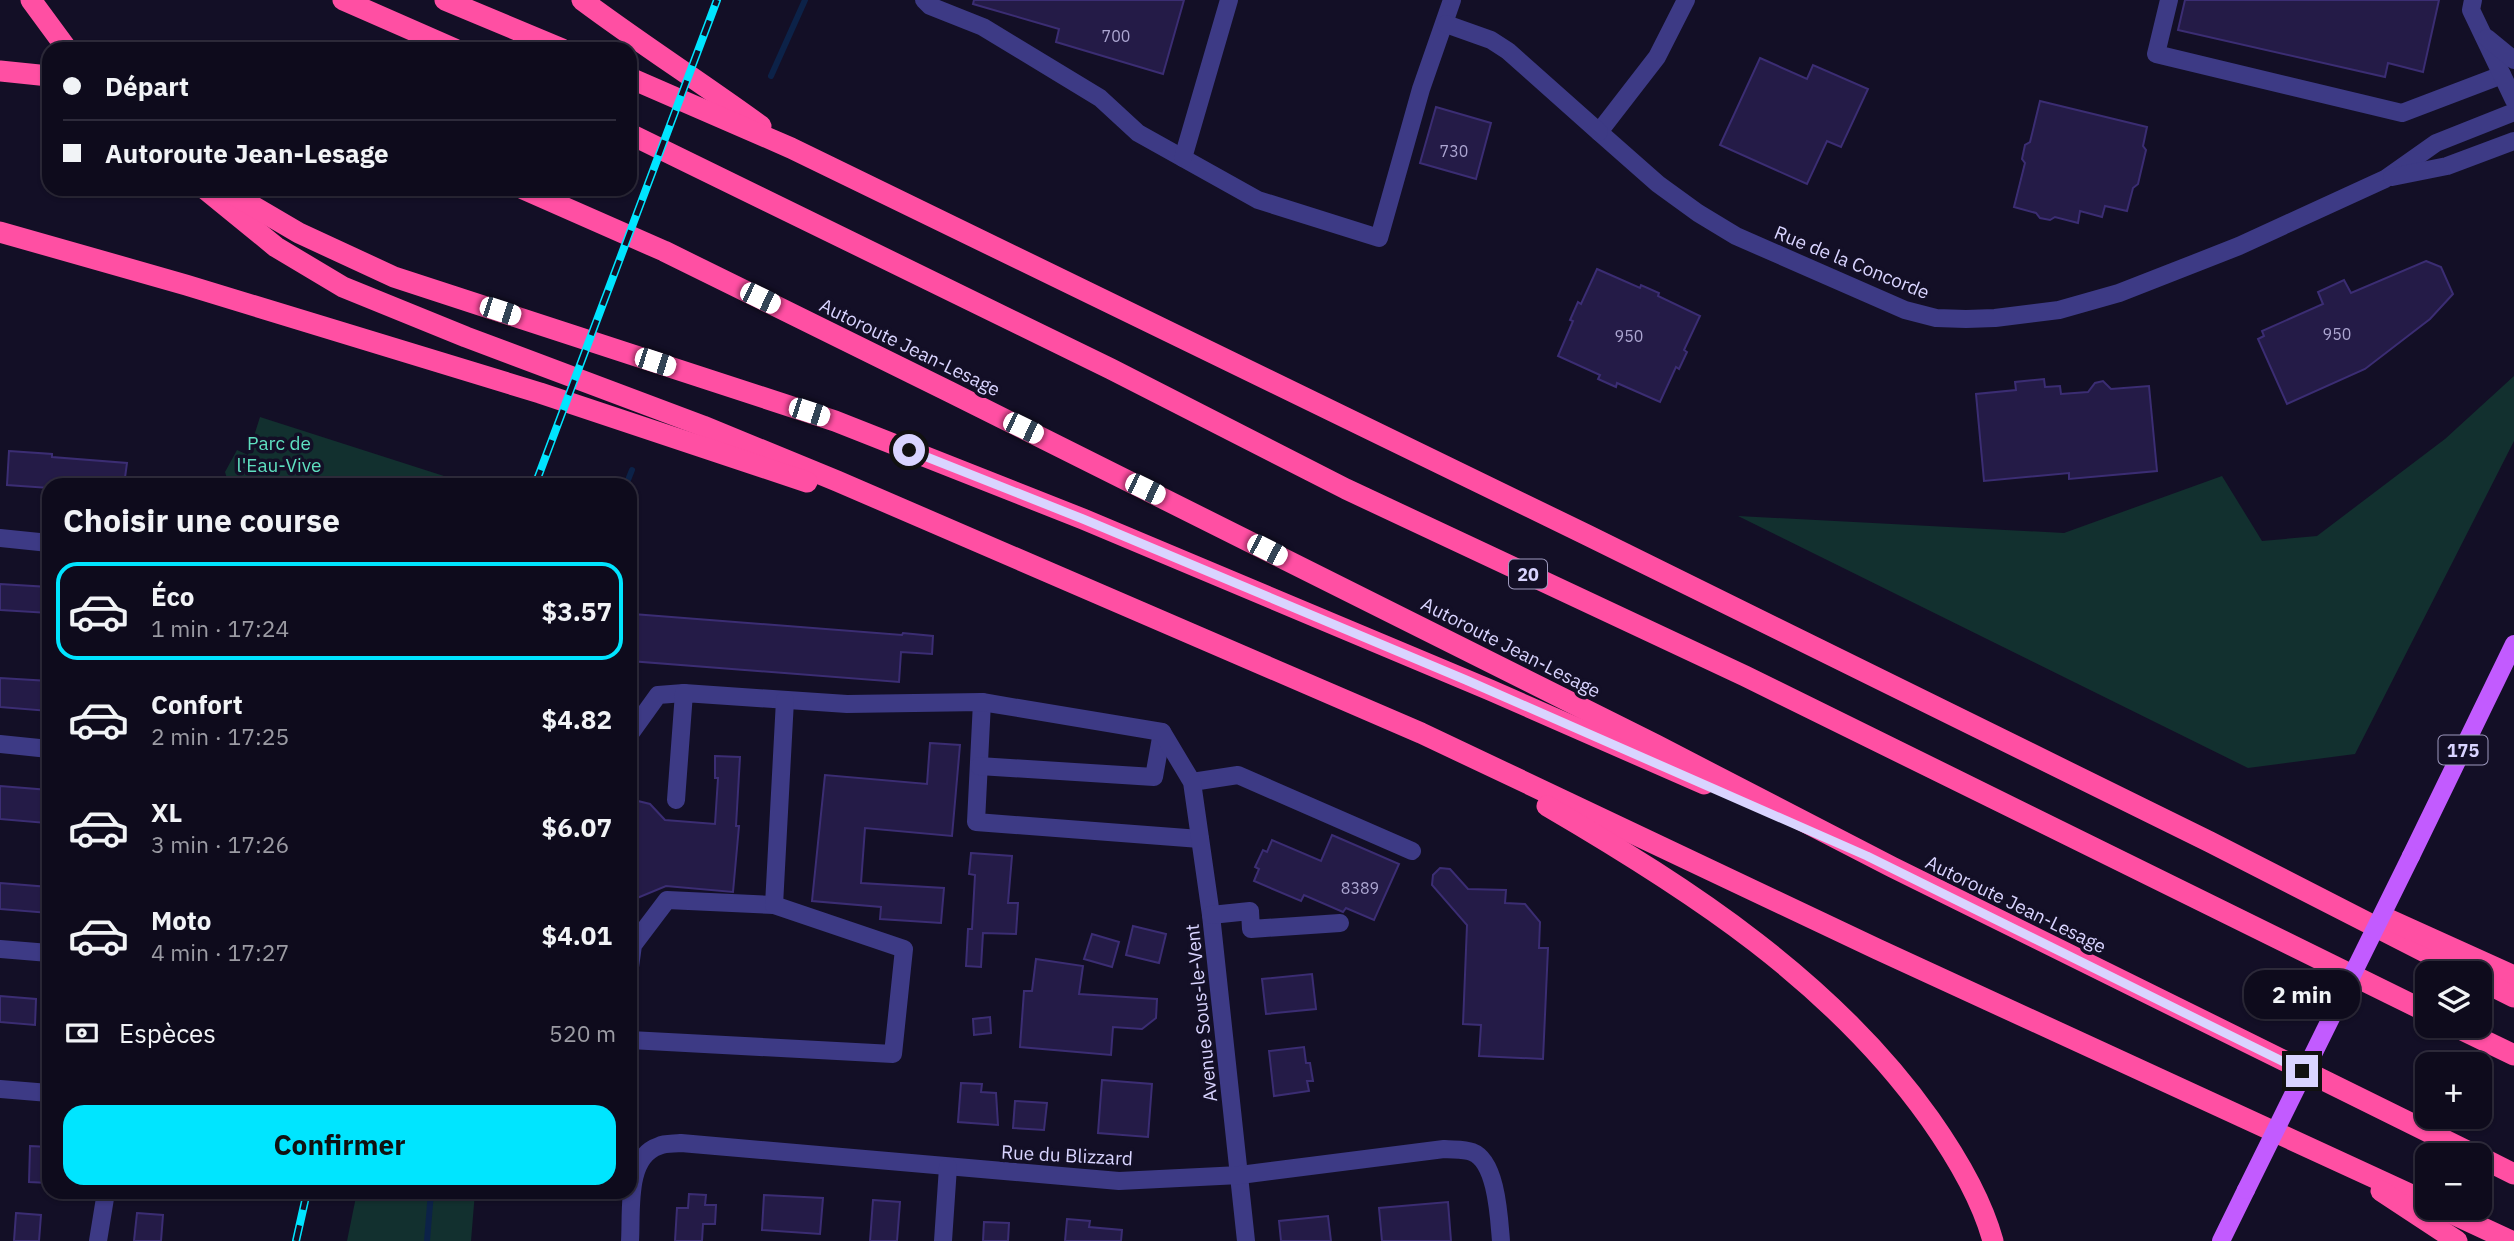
<!DOCTYPE html>
<html lang="fr">
<meta charset="utf-8">
<style>
:root{--surface:#0e0b1c;--page:#171425;--text:#f1f3f6;--muted:#9b9ba3;--line:#2e2b3b;--accent:#00e5ff}
body{margin:0;font-family:"IBM Plex Sans",sans-serif;background:var(--page);color:var(--text);height:100vh;display:flex;flex-direction:column;font-size:26px;white-space:nowrap}
*{box-sizing:border-box;margin:0}
p{font-size:23px;color:var(--muted)}
.icon{flex:none;width:38px;height:38px;fill:none;stroke:currentColor;stroke-width:2;stroke-linecap:round;stroke-linejoin:round}
.map{position:relative;flex:1;overflow:hidden}
.sheet{position:absolute;left:42px;top:478px;width:595px;height:721px;display:flex;flex-direction:column;background:var(--surface);border-radius:21px;box-shadow:0 2px 5px #0004,0 0 0 2px var(--line)}
.sheet>*{flex:none}
.banner{position:absolute;left:42px;top:42px;width:595px;height:154px;border-radius:21px;box-shadow:0 2px 5px #0004,0 0 0 2px var(--line);display:grid;align-content:center;height:154px;padding:0 21px;background:var(--surface)}
.fabs{position:absolute;left:2415px;top:961px;display:grid;gap:14px}
.fabs a{display:grid;place-items:center;width:77px;height:77px;border-radius:14px;background:var(--surface);box-shadow:0 2px 5px #0004,0 0 0 2px var(--line);font-size:35px}
.end{position:absolute;width:32px;height:32px;margin:-16px;border:9px solid #d9d4ff;background:#111;box-shadow:0 0 0 4px #111}
.from{border-radius:50%}
.bubble{position:absolute;height:49px;border-radius:21px;background:var(--surface);box-shadow:0 2px 5px #0004,0 0 0 2px var(--line);font-size:23px;font-weight:700;line-height:49px;text-align:center}
.car{position:absolute;width:21px;height:42px;margin:-21px -10px;border-radius:9px;box-shadow:0 0 5px 2px #0007;background:linear-gradient(#fff 24%,#345 0 40%,#fff 0 76%,#345 0 86%,#fff 0)}
.banner b{display:flex;align-items:center;gap:24px;height:66px;font-size:26px}
.banner b+b{border-top:2px solid var(--line)}
.banner i{width:18px;height:18px;background:var(--text)}
ul{padding:0;list-style:none}
li{display:flex;align-items:center;gap:21px;height:98px;margin:0 14px 10px;padding:0 7px;border:4px solid transparent;border-radius:21px}
li div{flex:1}
li b{display:block;font-size:26px}
li em{font-style:normal;font-weight:700}
li.on{border-color:var(--accent)}
li>.icon{width:63px;height:63px;stroke-width:1.5}
h2{padding:0 21px;font-size:32px;line-height:84px}
.pay{display:flex;align-items:center;gap:18px;height:77px;padding:0 21px;font-size:26px}
.pay p{margin-inline-start:auto}
.button{display:flex;gap:14px;margin-top:auto;padding:14px 21px}
.button a{flex:1;height:80px;border-radius:21px;background:var(--accent);color:#111;font-size:28px;font-weight:700;line-height:80px;text-align:center}
.map>svg:first-child{display:block}
</style>
<div class="map">
<svg width="2514" height="1241" viewBox="0 0 2514 1241">
<rect width="100%" height="100%" fill="#130f26"/>
<g fill="#12302f">
<polygon points="2514,376 2514,441 2355,754 2248,768 1738,516 2064,533 2222,476 2262,541 2317,536 2445,439"/>
<polygon points="260,417 472,485 229,485 225,472 237,450 248,455"/>
<polygon points="357,1192 475,1192 471,1241 347,1241"/>
</g>
<g fill="none" stroke-linecap="round" stroke-linejoin="round">
<g stroke="#0c2248" stroke-width="6">
<polyline points="771,76 805,0"/>
<polyline points="626,485 632,470"/>
<polyline points="427,1241 431,1192"/>
</g>
</g>
<g fill="#241b47" stroke="#3b2d73" stroke-width="2">
<polygon points="974,0 1184,0 1163,74 1056,42 1059,29 973,4"/>
<polygon points="2185,0 2439,0 2423,72 2388,63 2385,77 2178,30"/>
<polygon points="1760,58 1807,79 1813,65 1868,89 1841,147 1827,141 1807,184 1720,145"/>
<polygon points="2040,101 2147,127 2143,146 2146,150 2138,184 2133,188 2127,211 2105,206 2102,217 2080,211 2078,223 2055,217 2050,220 2040,218 2036,213 2014,207 2025,163 2022,159 2025,145 2030,142"/>
<polygon points="1436,107 1491,123 1476,179 1420,163"/>
<polygon points="2426,261 2441,267 2453,294 2430,319 2365,369 2287,404 2258,339 2264,336 2262,331 2323,304 2318,292 2344,280 2351,293"/>
<polygon points="1597,269 1640,288 1641,285 1659,293 1658,296 1700,316 1684,350 1687,352 1679,369 1676,367 1660,402 1617,383 1616,387 1598,379 1600,375 1558,356 1573,321 1570,320 1578,302 1581,304"/>
<polygon points="2044,379 2045,387 2060,386 2061,394 2088,392 2095,383 2103,381 2111,389 2149,386 2157,471 2069,479 2069,473 1984,481 1976,394 2016,390 2015,382"/>
<polygon points="9,451 52,454 52,457 127,463 124,485 49,485 49,488 7,485"/>
<polygon points="0,584 49,587 49,613 0,610"/>
<polygon points="633,614 902,635 903,633 933,636 932,654 901,652 899,682 630,661"/>
<polygon points="0,678 49,681 49,711 0,707"/>
<polygon points="930,743 960,745 952,836 865,828 861,883 944,888 941,923 880,919 881,907 812,901 825,775 927,784"/>
<polygon points="715,756 740,757 736,826 739,826 733,892 666,886 630,901 630,799 650,804 665,820 715,824 718,778 715,778"/>
<polygon points="0,786 49,790 49,816 46,816 46,823 0,819"/>
<polygon points="1332,835 1399,864 1374,920 1346,908 1343,912 1304,895 1301,901 1254,881 1259,869 1255,867 1263,850 1267,852 1272,840 1321,861"/>
<polygon points="971,853 1012,856 1008,903 1018,903 1016,934 983,933 981,967 966,966 968,929 972,929 975,875 969,874"/>
<polygon points="1440,868 1450,869 1468,889 1506,890 1505,903 1525,904 1540,922 1539,948 1548,948 1543,1059 1479,1056 1481,1025 1463,1024 1467,925 1432,885 1433,875"/>
<polygon points="0,883 49,887 49,913 0,909"/>
<polygon points="1133,926 1166,934 1159,963 1126,955"/>
<polygon points="1092,934 1119,942 1112,967 1084,959"/>
<polygon points="1036,959 1083,966 1079,994 1157,999 1156,1018 1142,1029 1113,1027 1111,1055 1020,1047 1024,991 1032,991"/>
<polygon points="1312,974 1316,1009 1266,1014 1262,979"/>
<polygon points="0,996 36,999 35,1025 0,1022"/>
<polygon points="990,1017 991,1033 974,1035 973,1019"/>
<polygon points="1304,1047 1306,1063 1310,1063 1313,1081 1307,1081 1309,1091 1274,1096 1269,1051"/>
<polygon points="1102,1080 1152,1084 1148,1137 1098,1133"/>
<polygon points="961,1083 982,1084 981,1092 996,1093 998,1125 958,1122"/>
<polygon points="1015,1101 1047,1103 1044,1130 1013,1128"/>
<polygon points="30,1146 49,1147 49,1183 29,1182"/>
<polygon points="689,1194 706,1195 705,1205 716,1205 715,1224 703,1224 702,1241 675,1241 677,1208 688,1208"/>
<polygon points="764,1195 823,1198 820,1234 762,1230"/>
<polygon points="873,1200 900,1202 897,1241 870,1241"/>
<polygon points="1448,1202 1451,1241 1382,1241 1379,1208"/>
<polygon points="16,1213 41,1215 39,1241 14,1241"/>
<polygon points="137,1213 163,1215 161,1241 134,1241"/>
<polygon points="1328,1216 1331,1241 1281,1241 1279,1221"/>
<polygon points="1067,1219 1090,1221 1089,1227 1122,1230 1121,1241 1065,1241"/>
<polygon points="984,1222 1009,1223 1008,1241 983,1241"/>
</g>
<g fill="none" stroke-linecap="round" stroke-linejoin="round">
<g stroke="#3d3a85" stroke-width="18">
<polyline points="924,0 930,6 983,27 1100,98 1138,133 1258,200 1379,238 1421,89 1452,0"/>
<polyline points="1686,0 1657,57 1599,132 1658,184 1698,213 1736,236 1905,310 1936,318 1966,319 1995,318 2059,310 2119,293 2239,246 2385,179 2436,143 2514,112"/>
<polyline points="2169,0 2156,54 2402,113 2502,75"/>
<polyline points="2473,0 2471,10 2514,100"/>
<polyline points="1446,24 1491,40 1508,51 1599,132"/>
<polyline points="2487,38 2514,60"/>
<polyline points="1183,158 1229,0"/>
<polyline points="2392,177 2447,166 2514,141"/>
<polyline points="0,538 49,543"/>
<polyline points="982,702 976,822 1200,839"/>
<polyline points="630,734 658,695 684,693"/>
<polyline points="0,744 49,749"/>
<polyline points="979,766 1154,777 1162,732"/>
<polyline points="1192,782 1238,775 1412,851"/>
<polyline points="676,800 684,693 847,704 982,702 1162,732 1192,782 1211,915 1246,1241"/>
<polyline points="1211,915 1250,911 1251,929 1340,923"/>
<polyline points="0,949 49,953"/>
<polyline points="630,967 633,945 667,900 774,905"/>
<polyline points="630,1040 893,1054 904,949 774,905 785,700"/>
<polyline points="0,1089 49,1093"/>
<polyline points="98,1241 106,1192"/>
<path d="M630 1241C632 1212 625 1157 659 1146 665 1143 674 1144 681 1143L1119 1181 1240 1175 1444 1149C1453 1150 1464 1149 1472 1152 1497 1161 1499 1219 1501 1241"/>
<polyline points="943,1241 948,1167"/>
</g>
<g stroke="#c25bff" stroke-width="18">
<polyline points="2411,856 2514,644"/>
<polyline points="2221,1241 2246,1190"/>
</g>
<g stroke="#ff4fa3" stroke-width="21">
<polyline points="31,0 67,49"/>
<polyline points="343,0 455,49"/>
<polyline points="445,0 562,49"/>
<path d="M582 0C641 44 702 83 761 126"/>
<polyline points="0,71 49,76"/>
<polyline points="630,78 791,148 1587,535 2210,842 2466,973"/>
<polyline points="630,134 1111,369 1346,489 1745,676 2427,1012"/>
<polyline points="205,189 276,247 343,287 466,337 703,426 837,481 1421,733 1877,949 2427,1202"/>
<polyline points="224,189 299,233 394,277 835,421 1083,519 1490,690 1704,784"/>
<polyline points="523,189 664,251 950,392 1656,745 1892,867 2475,1155"/>
<polyline points="0,232 186,285 540,393 807,482"/>
<path d="M1547 806C1691 890 1832 981 1930 1119 1956 1156 1981 1197 1993 1241"/>
<polyline points="2388,919 2514,976"/>
<polyline points="2480,980 2514,997"/>
<polyline points="2454,1026 2514,1055"/>
<polyline points="2480,1157 2514,1174"/>
<polyline points="2381,1191 2457,1241"/>
<polyline points="2440,1208 2511,1241"/>
</g>
<defs>
<g id="rail">
<polyline points="535,485 717,0"/>
<polyline points="296,1241 307,1192"/>
</g>
</defs>
<use href="#rail" stroke="#00e5ff" stroke-width="8"/>
<use href="#rail" stroke="#130f26" stroke-width="5" stroke-dasharray="16" stroke-linecap="butt"/>
<polyline stroke="#c25bff" stroke-width="18" points="2246,1190 2411,856"/>
</g>
<g fill="none" stroke-linecap="round" stroke-linejoin="round">
<polyline stroke="#d9d4ff" stroke-width="9" points="909,450 1083,519 1466,680 1867,856 2302,1071"/>
</g>
<g text-anchor="middle" dominant-baseline="central" stroke-width="7" stroke-linejoin="round" paint-order="stroke">
<g font-size="16" fill="#aca6d1">
<text x="1116" y="36">700</text>
<text x="1454" y="151">730</text>
<text x="2337" y="334">950</text>
<text x="1629" y="336">950</text>
<text x="1360" y="888">8389</text>
</g>
<g fill="#130f26" stroke="#9e99be" stroke-width="2">
<rect x="1509" y="559.5" width="38" height="29" rx="5"/>
<rect x="2438.5" y="735.5" width="49" height="29" rx="5"/>
</g>
<g font-size="18" font-weight="bold" fill="#d9d4ff">
<text x="1528" y="574">20</text>
<text x="2463" y="750">175</text>
</g>
<g font-size="19" fill="#d9d4ff" stroke="#130f26">
<text transform="translate(1852 262) rotate(22)">Rue de la Concorde</text>
<text transform="translate(910 347) rotate(26)">Autoroute Jean-Lesage</text>
<text transform="translate(1511 647) rotate(27)">Autoroute Jean-Lesage</text>
<text transform="translate(2016 904) rotate(26)">Autoroute Jean-Lesage</text>
<text transform="translate(1201 1013) rotate(-96)">Avenue Sous-le-Vent</text>
<text transform="translate(1067 1155) rotate(3)">Rue du Blizzard</text>
</g>
<g font-size="19" fill="#5fe0c0" stroke="#130f26">
<text x="279" y="443">Parc de<tspan x="279" dy="22">l'Eau-Vive</tspan></text>
</g>
</g>
</svg>
<div class="fabs">
<a><svg class="icon" aria-label="layers" viewBox="0 0 24 24"><path d="M12 4l9 5-9 5-9-5zM3 14l9 5 9-5"/></svg></a>
<a>+</a>
<a>−</a>
</div>
<i class="end from" style="left:909px;top:450px"></i>
<i class="end" style="left:2302px;top:1071px"></i>
<div class="bubble" style="left:2244px;top:970px;width:116px">2 min</div>
<i class="car" style="left:760px;top:298px;rotate:116deg"></i>
<i class="car" style="left:500px;top:311px;rotate:108deg"></i>
<i class="car" style="left:655px;top:362px;rotate:108deg"></i>
<i class="car" style="left:809px;top:412px;rotate:108deg"></i>
<i class="car" style="left:1023px;top:428px;rotate:116deg"></i>
<i class="car" style="left:1145px;top:489px;rotate:116deg"></i>
<i class="car" style="left:1267px;top:550px;rotate:117deg"></i>
<div class="banner">
<b><i class="from"></i>Départ</b>
<b><i></i>Autoroute Jean-Lesage</b>
</div>
<section class="sheet">
<h2>Choisir une course</h2>
<ul>
<li class="on"><svg class="icon" aria-label="car" viewBox="0 0 24 24"><path d="M5 17H2v-5l4-1 3-4h7l3 4 3 1v5h-3M9 17h6M6 11h13"/><circle cx="7" cy="17" r="2"/><circle cx="17" cy="17" r="2"/></svg><div><b>Éco</b><p>1 min · 17:24</p></div><em>$3.57</em></li>
<li><svg class="icon" aria-label="car" viewBox="0 0 24 24"><path d="M5 17H2v-5l4-1 3-4h7l3 4 3 1v5h-3M9 17h6M6 11h13"/><circle cx="7" cy="17" r="2"/><circle cx="17" cy="17" r="2"/></svg><div><b>Confort</b><p>2 min · 17:25</p></div><em>$4.82</em></li>
<li><svg class="icon" aria-label="car" viewBox="0 0 24 24"><path d="M5 17H2v-5l4-1 3-4h7l3 4 3 1v5h-3M9 17h6M6 11h13"/><circle cx="7" cy="17" r="2"/><circle cx="17" cy="17" r="2"/></svg><div><b>XL</b><p>3 min · 17:26</p></div><em>$6.07</em></li>
<li><svg class="icon" aria-label="car" viewBox="0 0 24 24"><path d="M5 17H2v-5l4-1 3-4h7l3 4 3 1v5h-3M9 17h6M6 11h13"/><circle cx="7" cy="17" r="2"/><circle cx="17" cy="17" r="2"/></svg><div><b>Moto</b><p>4 min · 17:27</p></div><em>$4.01</em></li>
</ul>
<div class="pay"><svg class="icon" aria-label="cash" viewBox="0 0 24 24"><path d="M3 7h18v10H3z"/><circle cx="12" cy="12" r="2"/></svg>Espèces<p>520 m</p></div>
<div class="button"><a>Confirmer</a></div>
</section>
</div>
